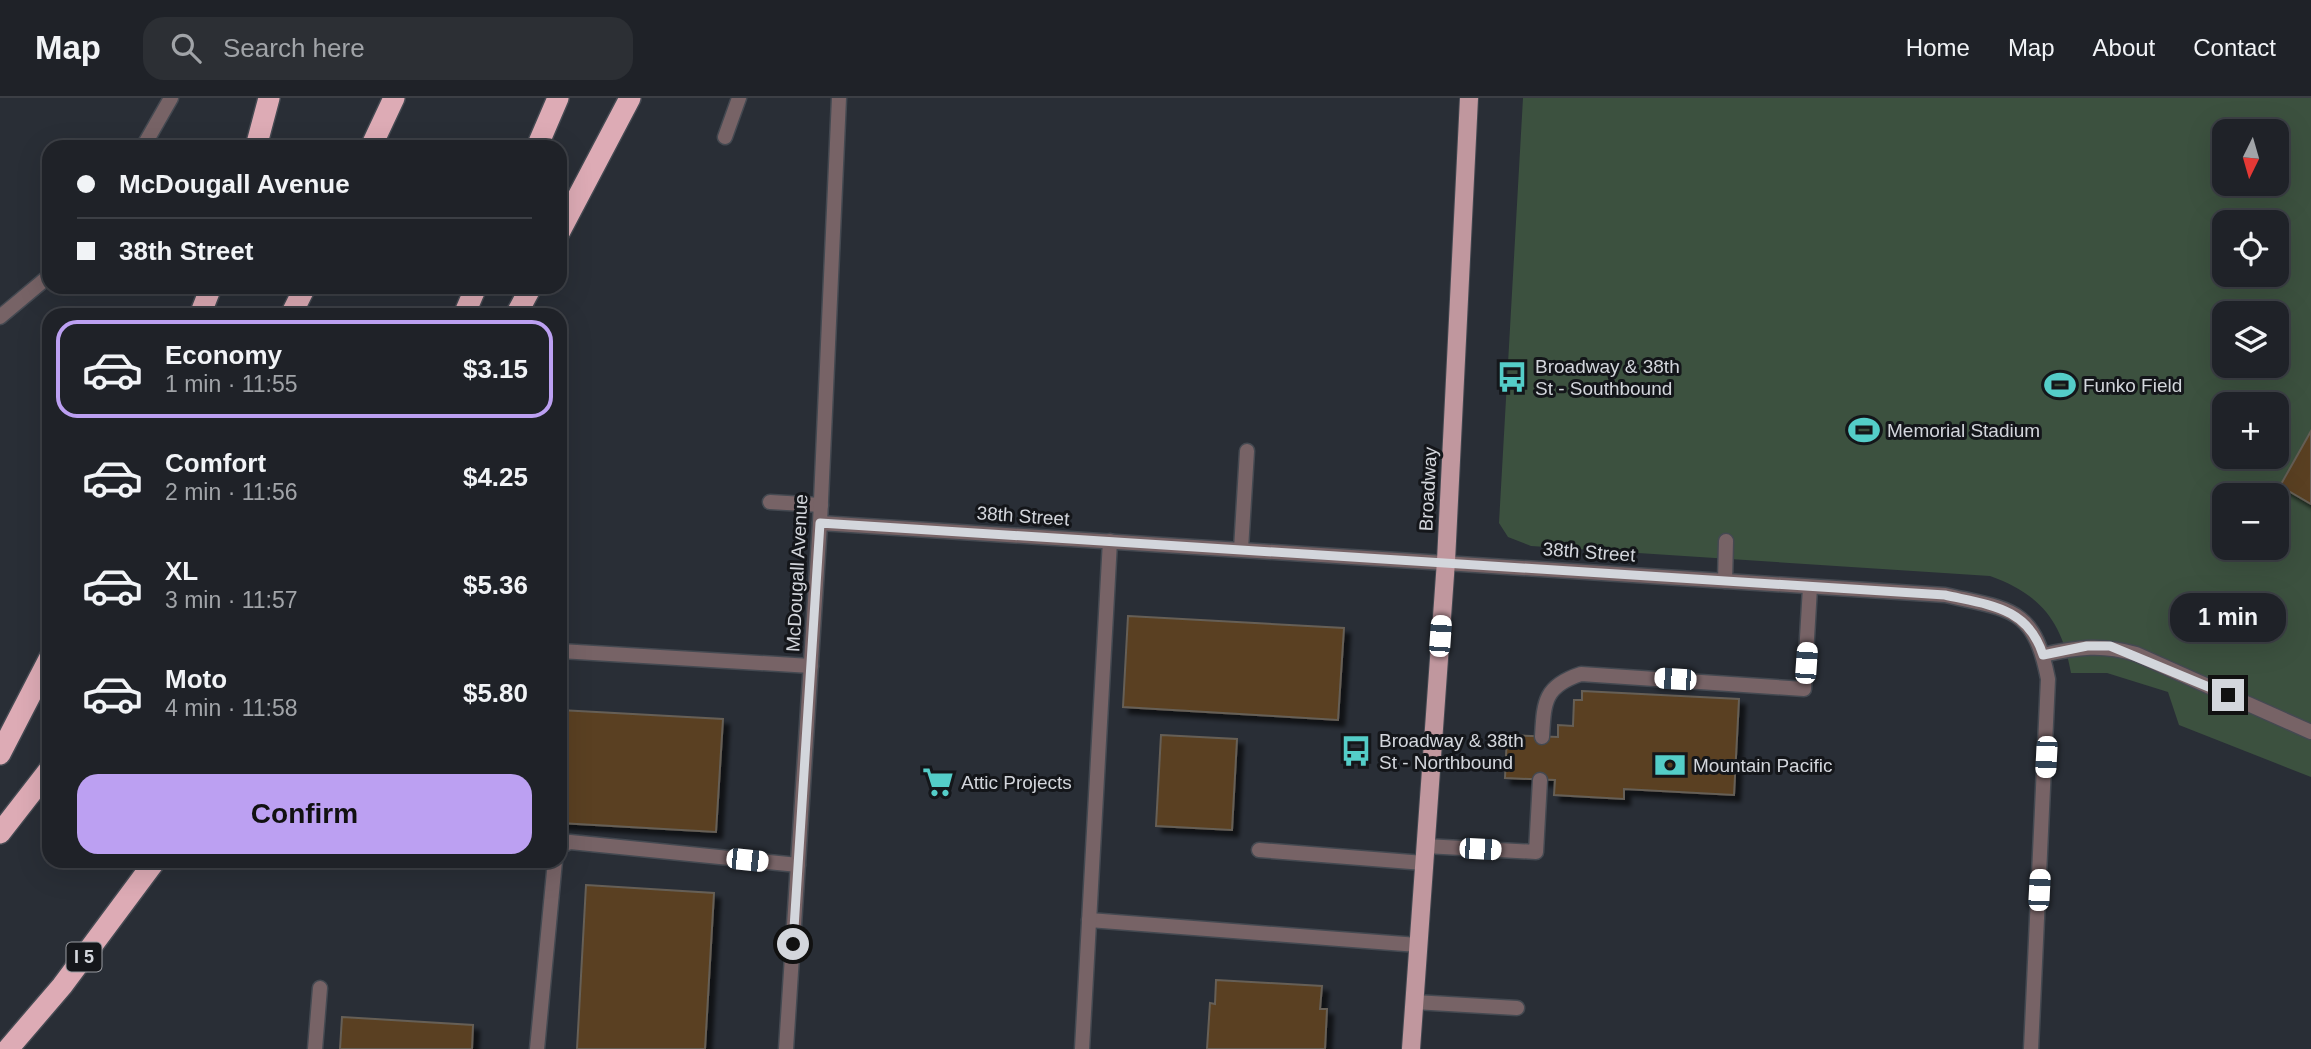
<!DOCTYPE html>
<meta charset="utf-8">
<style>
:root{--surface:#1f2228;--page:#2c2f34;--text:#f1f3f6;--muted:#a1a4a8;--line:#3c3f45;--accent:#bca0f2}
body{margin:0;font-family:Arial,sans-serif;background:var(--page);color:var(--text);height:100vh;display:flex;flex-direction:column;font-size:26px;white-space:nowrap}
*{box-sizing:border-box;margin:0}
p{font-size:23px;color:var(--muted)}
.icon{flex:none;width:38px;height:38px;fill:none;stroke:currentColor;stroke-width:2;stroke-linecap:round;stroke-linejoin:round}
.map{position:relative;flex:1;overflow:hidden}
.sheet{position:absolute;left:42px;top:210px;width:525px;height:560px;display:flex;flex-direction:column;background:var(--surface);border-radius:21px;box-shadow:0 7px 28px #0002,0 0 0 2px var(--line)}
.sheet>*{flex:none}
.guide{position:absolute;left:42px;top:42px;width:525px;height:154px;border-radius:21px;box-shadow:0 7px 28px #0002,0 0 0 2px var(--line);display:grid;align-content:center;height:154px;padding:0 35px;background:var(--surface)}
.needle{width:46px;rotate:185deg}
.buttons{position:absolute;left:2212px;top:21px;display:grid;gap:14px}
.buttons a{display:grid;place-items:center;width:77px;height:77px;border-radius:14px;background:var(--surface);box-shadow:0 7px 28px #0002,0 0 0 2px var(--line);font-size:35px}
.end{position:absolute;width:32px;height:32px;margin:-16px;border:9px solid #d3d6dc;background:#111;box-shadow:0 0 0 4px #111}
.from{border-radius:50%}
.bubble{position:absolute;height:49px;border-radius:21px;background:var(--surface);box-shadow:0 7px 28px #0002,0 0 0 2px var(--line);font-size:23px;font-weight:700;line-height:49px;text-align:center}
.car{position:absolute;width:21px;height:42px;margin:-21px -10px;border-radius:9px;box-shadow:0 0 5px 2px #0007;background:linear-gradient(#fff 24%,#345 0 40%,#fff 0 76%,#345 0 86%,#fff 0)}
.guide b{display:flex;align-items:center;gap:24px;height:66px;font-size:26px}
.guide b+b{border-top:2px solid var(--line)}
.guide i{width:18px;height:18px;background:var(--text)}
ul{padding:12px 0 0;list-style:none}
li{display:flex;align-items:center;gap:21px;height:98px;margin:0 14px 10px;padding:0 21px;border:4px solid transparent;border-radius:21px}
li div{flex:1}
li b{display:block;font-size:26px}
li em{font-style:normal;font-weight:700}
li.active{border-color:var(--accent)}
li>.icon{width:63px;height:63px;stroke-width:1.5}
.primary-button{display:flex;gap:14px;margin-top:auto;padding:14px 35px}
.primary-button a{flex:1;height:80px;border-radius:21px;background:var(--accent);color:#111;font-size:28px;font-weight:700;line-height:80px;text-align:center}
header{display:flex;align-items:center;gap:42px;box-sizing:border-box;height:98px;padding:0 35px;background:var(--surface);border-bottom:2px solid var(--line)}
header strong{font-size:33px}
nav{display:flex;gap:38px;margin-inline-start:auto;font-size:24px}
.search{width:490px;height:63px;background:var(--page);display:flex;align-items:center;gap:18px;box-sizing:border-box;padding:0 24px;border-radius:21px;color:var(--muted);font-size:26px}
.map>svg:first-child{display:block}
</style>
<header>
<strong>Map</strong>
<div class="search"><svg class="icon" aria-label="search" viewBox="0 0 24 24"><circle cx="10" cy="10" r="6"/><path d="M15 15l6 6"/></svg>Search here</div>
<nav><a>Home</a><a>Map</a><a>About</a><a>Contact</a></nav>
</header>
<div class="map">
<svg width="2311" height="951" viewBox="0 0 2311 951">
<defs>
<filter id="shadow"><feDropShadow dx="6" dy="6" stdDeviation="2" flood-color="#0009"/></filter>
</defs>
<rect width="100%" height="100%" fill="#292e36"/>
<path fill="#3c513f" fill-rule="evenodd" d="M1523 0H2311V679L2179 627 2168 594 2107 575H2071C2062 523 2040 496 1990 478L1531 448 1508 439 1499 425ZM2224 33H2277V86H2224ZM2224 124H2277V177H2224ZM2224 215H2277V268H2224ZM2224 306H2277V359H2224ZM2224 397H2277V450H2224Z"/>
<g fill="#5a4020" stroke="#665f56" stroke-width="2" filter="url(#shadow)">
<polygon points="2311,333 2311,406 2280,388"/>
<polygon points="1128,518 1344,530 1338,622 1123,609"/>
<polygon points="1582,593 1739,601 1734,697 1624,691 1624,701 1554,697 1555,682 1505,680 1507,637 1558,639 1558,627 1573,628 1574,602 1582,602"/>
<polygon points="560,612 723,621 716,734 560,725"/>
<polygon points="1161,637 1237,641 1232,732 1156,728"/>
<polygon points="586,787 714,795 705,951 577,951"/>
<polygon points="1216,882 1322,888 1320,911 1327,911 1325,951 1207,951 1210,905 1215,906"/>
<polygon points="342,919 473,927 472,951 340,951"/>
</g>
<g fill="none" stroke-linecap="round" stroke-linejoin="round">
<defs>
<g id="service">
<polyline points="725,39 739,0"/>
<polyline points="770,404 821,407"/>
<polyline points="1241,451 1247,353"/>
<polyline points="1725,483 1726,443"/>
<polyline points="560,553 811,568"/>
<path d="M2043 557C2077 549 2103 546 2136 556L2311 634"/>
<path d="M1542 639C1544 604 1544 588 1581 576L1804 591 1810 489"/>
<polyline points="560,748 570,744 798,767"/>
<polyline points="1425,748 1536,754 1540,682"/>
<polyline points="1259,752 1424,765"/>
<polyline points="1089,822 1418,847"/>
<polyline points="1414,904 1517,910"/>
<polyline points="315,951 320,890"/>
<polyline points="537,951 555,763"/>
<polyline points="1082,951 1110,443"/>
</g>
<g id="minor">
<path d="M820 425 1945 497C2011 512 2034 509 2048 581L2031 951"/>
<polyline points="786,951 820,425 839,0"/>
</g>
<g id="tertiary">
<polyline points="143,49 171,0"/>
<polyline points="0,219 49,178"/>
</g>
<polyline id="primary" points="1411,951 1446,463 1469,0"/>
<g id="motorway">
<polyline points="256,49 269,0"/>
<polyline points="371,49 394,0"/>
<polyline points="537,49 558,0"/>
<polyline points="560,133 630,0"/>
<polyline points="200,217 211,189"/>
<polyline points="291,217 305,189"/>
<polyline points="464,217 476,189"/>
<polyline points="516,217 531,189"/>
<polyline points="0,656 49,561"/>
<polyline points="0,735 49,672"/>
<polyline points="8,951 62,888 155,763"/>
</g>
</defs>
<use href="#service" stroke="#444951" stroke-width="17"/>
<use href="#minor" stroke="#444951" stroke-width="17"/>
<use href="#tertiary" stroke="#444951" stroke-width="17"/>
<use href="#primary" stroke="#444951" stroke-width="20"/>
<use href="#motorway" stroke="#444951" stroke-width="24"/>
<use href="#service" stroke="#776366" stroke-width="14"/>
<use href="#minor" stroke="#776366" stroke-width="14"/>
<use href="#tertiary" stroke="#776366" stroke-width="14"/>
<use href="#primary" stroke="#c0979e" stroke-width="18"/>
<use href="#motorway" stroke="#ddabb5" stroke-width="21"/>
</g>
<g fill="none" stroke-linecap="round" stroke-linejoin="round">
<path stroke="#d3d6dc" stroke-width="9" d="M793 846 820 425 1945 497C1989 507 2028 509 2043 557L2087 548H2110L2228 597"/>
</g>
<defs>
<symbol id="bus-bare" viewBox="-9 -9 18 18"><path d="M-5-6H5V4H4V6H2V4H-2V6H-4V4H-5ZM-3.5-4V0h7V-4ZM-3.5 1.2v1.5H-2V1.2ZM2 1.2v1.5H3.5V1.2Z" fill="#54cdc8" stroke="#14161a" stroke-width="2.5" paint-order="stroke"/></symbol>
<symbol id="stadium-bare" viewBox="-9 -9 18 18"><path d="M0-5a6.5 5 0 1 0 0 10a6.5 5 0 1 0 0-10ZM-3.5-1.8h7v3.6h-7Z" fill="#54cdc8" stroke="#14161a" stroke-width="2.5" paint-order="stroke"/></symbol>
<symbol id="bank-bare" viewBox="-9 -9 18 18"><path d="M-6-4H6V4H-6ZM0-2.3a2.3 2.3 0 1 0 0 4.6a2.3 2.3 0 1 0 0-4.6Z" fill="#54cdc8" stroke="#14161a" stroke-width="2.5" paint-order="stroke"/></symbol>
<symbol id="supermarket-bare" viewBox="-9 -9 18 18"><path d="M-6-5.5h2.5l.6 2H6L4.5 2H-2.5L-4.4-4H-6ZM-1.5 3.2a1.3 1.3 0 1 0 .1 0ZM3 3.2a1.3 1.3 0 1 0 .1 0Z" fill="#54cdc8" stroke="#14161a" stroke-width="2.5" paint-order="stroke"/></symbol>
</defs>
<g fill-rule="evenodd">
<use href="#bus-bare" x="1490" y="257" width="44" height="44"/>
<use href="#stadium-bare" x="2038" y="265" width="44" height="44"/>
<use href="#stadium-bare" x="1842" y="310" width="44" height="44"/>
<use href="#bus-bare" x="1334" y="631" width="44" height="44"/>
<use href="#bank-bare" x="1648" y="645" width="44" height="44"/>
<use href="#supermarket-bare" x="916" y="662" width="44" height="44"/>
</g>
<g text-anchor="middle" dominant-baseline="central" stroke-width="6" stroke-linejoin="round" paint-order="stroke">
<rect fill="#14161a" stroke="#9a9ca2" stroke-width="2" x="66.5" y="844.5" width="35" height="29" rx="5"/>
<g font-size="18" font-weight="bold" fill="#d3d6dc">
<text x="84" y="859">I 5</text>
</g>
<g font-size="19" fill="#d3d6dc" stroke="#14161a" text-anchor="start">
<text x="1535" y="268">Broadway &amp; 38th<tspan x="1535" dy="22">St - Southbound</tspan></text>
<text x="2083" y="287">Funko Field</text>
<text x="1887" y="332">Memorial Stadium</text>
<text x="1379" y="642">Broadway &amp; 38th<tspan x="1379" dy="22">St - Northbound</tspan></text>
<text x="1693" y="667">Mountain Pacific</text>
<text x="961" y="684">Attic Projects</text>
</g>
<g font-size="19" fill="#d3d6dc" stroke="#14161a">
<text transform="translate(1428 391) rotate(-87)">Broadway</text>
<text transform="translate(1023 418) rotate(4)">38th Street</text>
<text transform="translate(1589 454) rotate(4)">38th Street</text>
<text transform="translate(797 475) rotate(-87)">McDougall Avenue</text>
</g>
</g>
</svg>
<div class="buttons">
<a><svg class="needle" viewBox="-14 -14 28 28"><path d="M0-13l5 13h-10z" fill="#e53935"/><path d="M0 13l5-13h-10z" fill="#a1a4a8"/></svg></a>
<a><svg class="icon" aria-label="locate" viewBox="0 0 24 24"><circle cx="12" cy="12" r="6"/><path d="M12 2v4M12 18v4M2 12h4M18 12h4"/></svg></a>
<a><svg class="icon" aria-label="layers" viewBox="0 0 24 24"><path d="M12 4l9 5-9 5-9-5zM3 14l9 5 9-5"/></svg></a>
<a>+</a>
<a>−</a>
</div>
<i class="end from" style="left:793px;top:846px"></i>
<i class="end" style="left:2228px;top:597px"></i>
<div class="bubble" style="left:2170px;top:495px;width:116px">1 min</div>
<i class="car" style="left:1440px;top:538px;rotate:4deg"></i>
<i class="car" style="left:1806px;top:565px;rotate:4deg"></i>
<i class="car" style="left:1675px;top:581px;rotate:274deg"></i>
<i class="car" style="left:2046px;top:659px;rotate:183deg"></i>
<i class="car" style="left:1480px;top:751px;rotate:93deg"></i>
<i class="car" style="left:747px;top:762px;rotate:96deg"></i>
<i class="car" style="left:2039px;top:792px;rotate:3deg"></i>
<div class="guide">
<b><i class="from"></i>McDougall Avenue</b>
<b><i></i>38th Street</b>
</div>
<section class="sheet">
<ul>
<li class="active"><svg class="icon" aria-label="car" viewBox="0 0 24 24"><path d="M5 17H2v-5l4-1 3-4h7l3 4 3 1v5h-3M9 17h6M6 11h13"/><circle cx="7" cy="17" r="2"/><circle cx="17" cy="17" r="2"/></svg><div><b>Economy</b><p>1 min · 11:55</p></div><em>$3.15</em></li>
<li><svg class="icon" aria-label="car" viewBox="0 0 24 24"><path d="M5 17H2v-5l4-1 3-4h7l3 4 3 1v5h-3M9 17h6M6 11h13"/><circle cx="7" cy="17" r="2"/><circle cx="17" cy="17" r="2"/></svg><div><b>Comfort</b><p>2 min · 11:56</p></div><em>$4.25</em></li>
<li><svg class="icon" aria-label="car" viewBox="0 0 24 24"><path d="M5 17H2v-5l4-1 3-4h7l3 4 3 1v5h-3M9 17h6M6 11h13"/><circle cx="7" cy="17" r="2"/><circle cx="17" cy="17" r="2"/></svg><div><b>XL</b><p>3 min · 11:57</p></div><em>$5.36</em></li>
<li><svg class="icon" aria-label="car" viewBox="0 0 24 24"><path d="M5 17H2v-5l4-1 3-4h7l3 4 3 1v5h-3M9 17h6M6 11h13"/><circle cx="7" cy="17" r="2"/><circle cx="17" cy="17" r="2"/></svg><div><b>Moto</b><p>4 min · 11:58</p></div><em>$5.80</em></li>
</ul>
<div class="primary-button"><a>Confirm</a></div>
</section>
</div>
